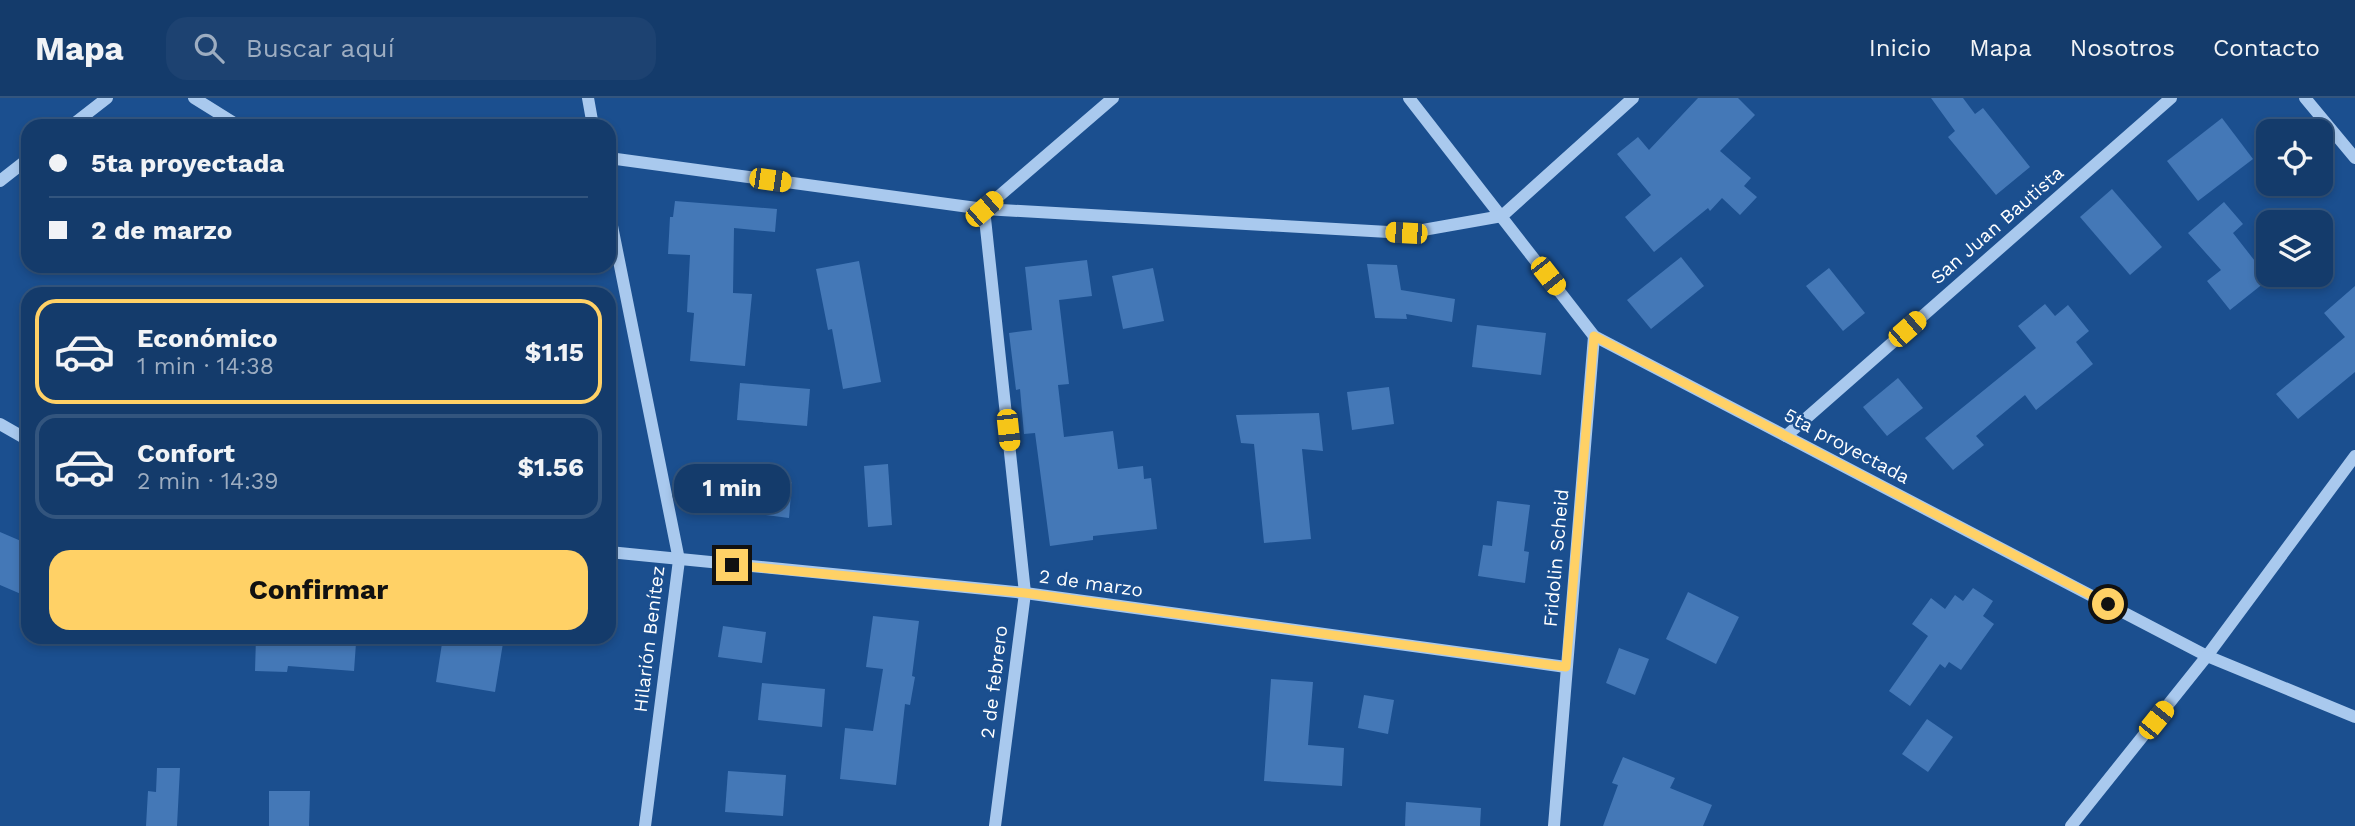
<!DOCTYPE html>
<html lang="es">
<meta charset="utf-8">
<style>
:root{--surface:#143b6b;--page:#1d4271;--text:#f1f3f6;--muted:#9dadc1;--line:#33557e;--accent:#ffd166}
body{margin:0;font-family:"Work Sans",sans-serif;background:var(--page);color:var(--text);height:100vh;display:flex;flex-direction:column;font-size:26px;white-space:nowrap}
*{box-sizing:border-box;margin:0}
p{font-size:23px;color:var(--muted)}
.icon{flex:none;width:38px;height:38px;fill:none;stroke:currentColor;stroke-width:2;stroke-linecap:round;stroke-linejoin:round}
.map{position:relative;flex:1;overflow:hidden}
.drawer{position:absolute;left:21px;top:189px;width:595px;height:357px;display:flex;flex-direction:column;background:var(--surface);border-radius:21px;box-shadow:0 4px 10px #0003,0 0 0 2px var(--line)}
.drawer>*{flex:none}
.top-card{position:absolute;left:21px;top:21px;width:595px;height:154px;border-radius:21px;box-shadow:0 4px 10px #0003,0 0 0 2px var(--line);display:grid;align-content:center;height:154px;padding:0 28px;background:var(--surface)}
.fabs{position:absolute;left:2256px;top:21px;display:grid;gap:14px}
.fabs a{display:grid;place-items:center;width:77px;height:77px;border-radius:14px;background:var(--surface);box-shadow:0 4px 10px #0003,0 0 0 2px var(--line);font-size:35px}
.end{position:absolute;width:32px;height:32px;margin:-16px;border:9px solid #ffd166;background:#111;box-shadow:0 0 0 4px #111}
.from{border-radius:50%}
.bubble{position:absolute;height:49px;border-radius:21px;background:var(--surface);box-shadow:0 4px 10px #0003,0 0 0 2px var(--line);font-size:23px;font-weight:700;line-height:49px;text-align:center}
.car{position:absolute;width:21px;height:42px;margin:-21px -10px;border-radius:9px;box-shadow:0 0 5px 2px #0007;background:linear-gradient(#f5c518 24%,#345 0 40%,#f5c518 0 76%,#345 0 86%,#f5c518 0)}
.top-card b{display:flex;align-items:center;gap:24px;height:66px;font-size:26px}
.top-card b+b{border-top:2px solid var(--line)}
.top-card i{width:18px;height:18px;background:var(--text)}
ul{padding:12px 0 0;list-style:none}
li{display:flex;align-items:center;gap:21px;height:105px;margin:0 14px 10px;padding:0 14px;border:4px solid var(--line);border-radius:21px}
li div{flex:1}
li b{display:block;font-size:26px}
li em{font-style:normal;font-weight:700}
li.on{border-color:var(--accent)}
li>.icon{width:63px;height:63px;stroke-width:1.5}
.cta{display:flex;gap:14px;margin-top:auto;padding:14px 28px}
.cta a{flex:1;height:80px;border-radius:21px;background:var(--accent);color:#111;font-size:28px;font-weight:700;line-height:80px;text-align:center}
header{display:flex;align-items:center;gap:42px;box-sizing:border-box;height:98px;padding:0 35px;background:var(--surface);border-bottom:2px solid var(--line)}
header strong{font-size:33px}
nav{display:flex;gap:38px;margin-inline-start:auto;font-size:24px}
.search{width:490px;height:63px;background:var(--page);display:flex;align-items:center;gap:18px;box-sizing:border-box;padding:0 24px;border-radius:21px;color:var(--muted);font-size:26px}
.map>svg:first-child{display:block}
</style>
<header>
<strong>Mapa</strong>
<div class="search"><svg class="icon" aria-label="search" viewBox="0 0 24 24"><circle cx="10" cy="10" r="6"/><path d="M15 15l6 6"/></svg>Buscar aquí</div>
<nav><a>Inicio</a><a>Mapa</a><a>Nosotros</a><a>Contacto</a></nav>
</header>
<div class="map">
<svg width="2355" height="728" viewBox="0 0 2355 728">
<rect width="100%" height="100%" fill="#1b4f8f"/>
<g fill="#4478b7">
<polygon points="1698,0 1738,0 1755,17 1720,53 1751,80 1744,88 1757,99 1740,117 1722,100 1710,113 1708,110 1654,154 1625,119 1651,97 1617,56 1638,39 1649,52"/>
<polygon points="1931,0 1963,0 1975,16 1983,10 2030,69 1996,97 1948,39 1955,33"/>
<polygon points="2222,20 2253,61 2198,103 2167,63"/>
<polygon points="2112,91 2162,149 2130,177 2080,119"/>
<polygon points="675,103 777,111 775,134 734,130 733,195 752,196 745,268 690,263 694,215 687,214 690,157 668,156 670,119 673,119"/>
<polygon points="2224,104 2243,126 2233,135 2269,181 2230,212 2207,183 2221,172 2188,135"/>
<polygon points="1681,159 1704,188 1651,231 1627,202"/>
<polygon points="1087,162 1092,198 1059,202 1069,286 1058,287 1064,339 1113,333 1118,371 1143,368 1144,381 1151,380 1157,431 1093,438 1093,442 1050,448 1035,335 1024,336 1020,291 1016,292 1009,235 1032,232 1025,169"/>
<polygon points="859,163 881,284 843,291 832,231 828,232 816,171"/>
<polygon points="1367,166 1397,167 1401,192 1455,201 1452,224 1406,216 1407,221 1375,220"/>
<polygon points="1153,170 1164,223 1123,231 1112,178"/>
<polygon points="1829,170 1865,215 1843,233 1806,188"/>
<polygon points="2355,188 2355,274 2298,321 2276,296 2345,239 2324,215"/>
<polygon points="2045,206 2055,218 2068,207 2089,233 2076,244 2093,266 2036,312 2025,297 1976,338 1984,347 1953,372 1925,340 2036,250 2018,228"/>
<polygon points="1477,227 1546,235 1541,277 1472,269"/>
<polygon points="1898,280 1923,310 1887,338 1863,309"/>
<polygon points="740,285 810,291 807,328 737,322"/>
<polygon points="1389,289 1394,326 1352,332 1347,294"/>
<polygon points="1319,315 1323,353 1302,351 1311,441 1264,445 1254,346 1241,345 1236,317"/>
<polygon points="888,366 892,427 868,429 864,368"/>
<polygon points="753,380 792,384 789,420 750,415"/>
<polygon points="1497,403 1530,407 1524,453 1529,454 1525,485 1478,478 1483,447 1492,448"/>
<polygon points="0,434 28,446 28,499 0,487"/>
<polygon points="1973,490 1993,503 1983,518 1994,526 1961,572 1949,564 1945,570 1940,566 1910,608 1889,593 1928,538 1912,526 1931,500 1945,511 1955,497 1963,503"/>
<polygon points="1688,494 1739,519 1716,566 1666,541"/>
<polygon points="873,518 919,523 912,578 915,579 910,607 905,606 896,687 840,681 845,630 873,633 883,571 866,569"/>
<polygon points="723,528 766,534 762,565 718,559"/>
<polygon points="256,539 356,545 354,573 288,568 287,574 255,573"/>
<polygon points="443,539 504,539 495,594 436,584"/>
<polygon points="1619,550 1649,561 1635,597 1606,585"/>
<polygon points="1271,581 1313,584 1308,647 1344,650 1342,688 1264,683"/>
<polygon points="762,585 825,591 822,629 758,622"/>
<polygon points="1364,597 1394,602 1388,636 1358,630"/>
<polygon points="1927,621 1953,639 1928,674 1902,656"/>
<polygon points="1623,659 1675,680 1670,690 1712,707 1703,728 1603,728 1618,687 1612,685"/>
<polygon points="157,670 180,670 177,728 146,728 148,693 156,694"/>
<polygon points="728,673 786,677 783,718 725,714"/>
<polygon points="269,693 310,693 309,728 269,728"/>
<polygon points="1406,704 1481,710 1480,728 1405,728"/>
</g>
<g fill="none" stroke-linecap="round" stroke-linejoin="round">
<g stroke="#a9c9ee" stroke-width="12">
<polyline points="194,0 239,28"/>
<polyline points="588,0 593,28"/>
<polyline points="1409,0 1594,238 2207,558 2355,619"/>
<polyline points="2305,0 2355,60"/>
<polyline points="71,28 107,0"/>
<polyline points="609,60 984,111 1406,135 1502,118 1633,0"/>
<polyline points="0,83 28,61"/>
<polyline points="609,113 679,462 645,728"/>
<polyline points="0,326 28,342"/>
<polyline points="1786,338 2171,0"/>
<polyline points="609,454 1025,495 1566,569"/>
<polyline points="995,728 1025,495 984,111 1113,0"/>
<polyline points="1554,728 1594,238"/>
<polyline points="2071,728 2207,558 2355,358"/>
</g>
</g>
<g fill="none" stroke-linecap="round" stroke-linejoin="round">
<polyline stroke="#ffd166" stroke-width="9" points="732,467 1025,495 1566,569 1594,238 2108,506"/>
</g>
<g text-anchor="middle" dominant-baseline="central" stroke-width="5" stroke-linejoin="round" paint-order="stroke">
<g font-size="19" fill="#fff" stroke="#1b4f8f">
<text transform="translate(1997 127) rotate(-41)">San Juan Bautista</text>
<text transform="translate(1847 348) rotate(28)">5ta proyectada</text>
<text transform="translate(1556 460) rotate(-85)">Fridolin Scheid</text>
<text transform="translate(1091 485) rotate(8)">2 de marzo</text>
<text transform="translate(649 541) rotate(-83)">Hilarión Benítez</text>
<text transform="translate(994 584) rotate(-83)">2 de febrero</text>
</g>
</g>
</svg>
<div class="fabs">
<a><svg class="icon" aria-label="locate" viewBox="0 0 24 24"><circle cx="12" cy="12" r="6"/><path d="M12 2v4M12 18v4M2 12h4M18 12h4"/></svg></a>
<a><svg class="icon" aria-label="layers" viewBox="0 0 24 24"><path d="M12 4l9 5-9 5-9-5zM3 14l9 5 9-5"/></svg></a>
</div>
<i class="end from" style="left:2108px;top:506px"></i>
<i class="end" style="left:732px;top:467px"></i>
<div class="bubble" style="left:674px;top:366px;width:116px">1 min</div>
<i class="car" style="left:770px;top:82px;rotate:98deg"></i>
<i class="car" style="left:984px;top:111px;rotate:49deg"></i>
<i class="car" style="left:1406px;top:135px;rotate:273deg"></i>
<i class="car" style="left:1548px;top:178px;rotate:142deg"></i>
<i class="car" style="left:1907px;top:231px;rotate:49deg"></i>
<i class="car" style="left:1008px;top:332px;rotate:174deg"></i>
<i class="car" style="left:2156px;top:622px;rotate:39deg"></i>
<div class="top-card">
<b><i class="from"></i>5ta proyectada</b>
<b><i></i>2 de marzo</b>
</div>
<section class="drawer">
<ul>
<li class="on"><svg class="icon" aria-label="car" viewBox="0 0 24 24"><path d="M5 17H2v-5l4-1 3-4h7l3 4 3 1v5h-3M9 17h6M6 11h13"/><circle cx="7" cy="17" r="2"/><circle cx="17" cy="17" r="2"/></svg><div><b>Económico</b><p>1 min · 14:38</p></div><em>$1.15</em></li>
<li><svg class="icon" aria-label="car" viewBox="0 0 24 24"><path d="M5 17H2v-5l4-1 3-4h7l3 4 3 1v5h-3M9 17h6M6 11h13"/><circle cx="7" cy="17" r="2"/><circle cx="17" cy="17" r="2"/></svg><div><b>Confort</b><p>2 min · 14:39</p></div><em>$1.56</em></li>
</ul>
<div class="cta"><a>Confirmar</a></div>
</section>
</div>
